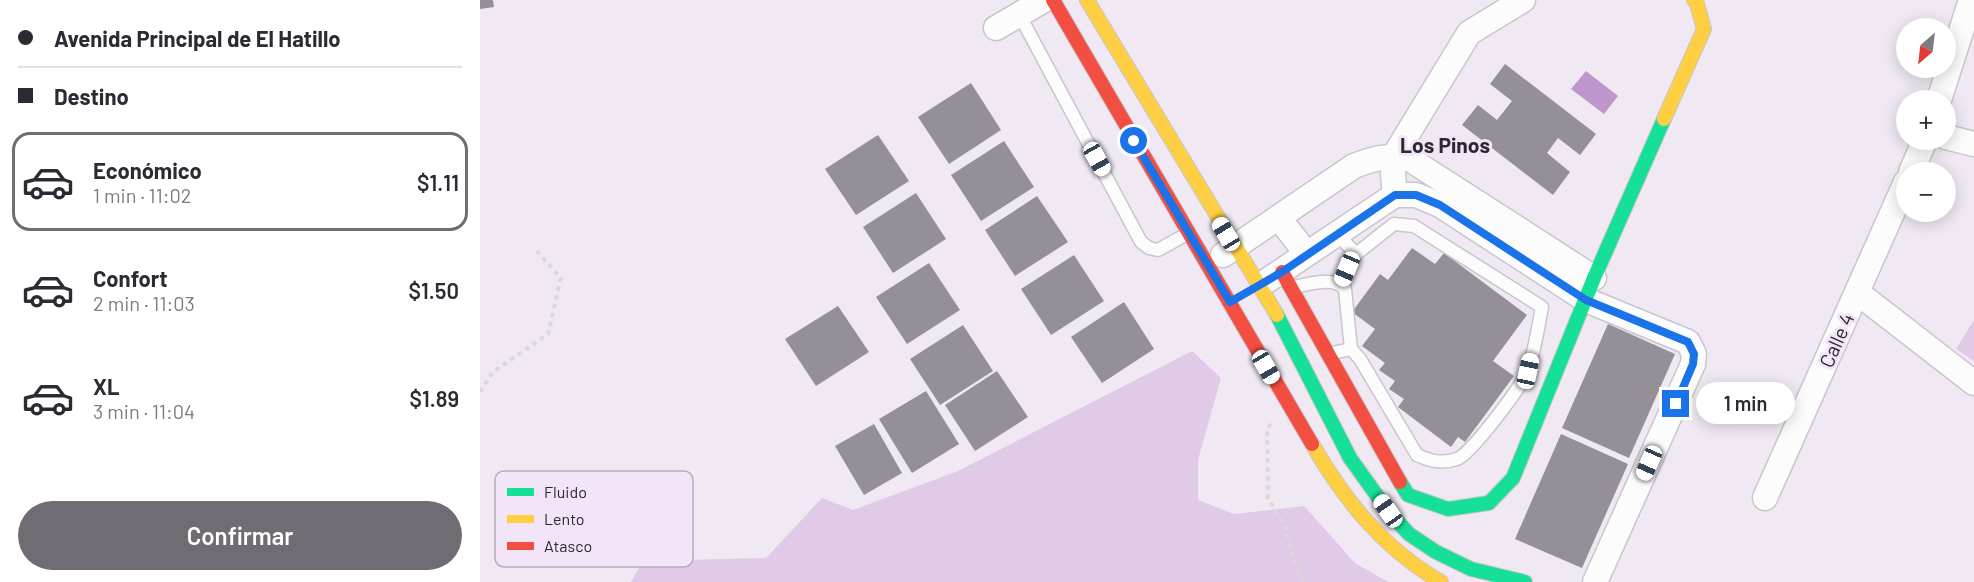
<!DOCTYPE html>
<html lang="es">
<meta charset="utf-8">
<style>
:root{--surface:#fff;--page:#f2f2f3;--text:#2b2b33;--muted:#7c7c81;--line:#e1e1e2;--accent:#716c74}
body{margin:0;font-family:Barlow,sans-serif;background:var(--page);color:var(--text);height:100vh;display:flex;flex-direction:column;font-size:22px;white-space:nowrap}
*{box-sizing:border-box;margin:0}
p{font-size:20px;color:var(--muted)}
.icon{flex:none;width:33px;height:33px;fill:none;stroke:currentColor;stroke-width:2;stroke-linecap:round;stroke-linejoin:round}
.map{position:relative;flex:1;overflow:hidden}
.sheet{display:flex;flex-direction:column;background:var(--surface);width:480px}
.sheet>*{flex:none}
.banner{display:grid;align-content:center;height:132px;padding:0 18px;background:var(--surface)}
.needle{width:39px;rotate:208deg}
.buttons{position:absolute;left:1416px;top:18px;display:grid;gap:12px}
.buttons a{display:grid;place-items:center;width:60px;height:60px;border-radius:50%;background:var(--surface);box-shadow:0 3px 15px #0003;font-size:30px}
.end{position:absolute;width:27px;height:27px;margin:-14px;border:8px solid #1a73e8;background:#fff;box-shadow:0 0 0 3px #fff}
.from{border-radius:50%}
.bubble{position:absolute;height:42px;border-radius:21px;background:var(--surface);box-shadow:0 3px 15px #0003;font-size:20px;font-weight:600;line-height:42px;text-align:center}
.car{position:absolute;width:18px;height:36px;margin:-18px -9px;border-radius:8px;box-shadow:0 0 4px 2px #0007;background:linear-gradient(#fff 24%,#345 0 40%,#fff 0 76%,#345 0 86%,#fff 0)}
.banner b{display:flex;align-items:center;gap:21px;height:57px;font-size:22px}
.banner b+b{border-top:2px solid var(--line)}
.banner i{width:15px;height:15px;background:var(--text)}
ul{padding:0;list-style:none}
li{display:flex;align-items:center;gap:18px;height:99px;margin:0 12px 9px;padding:0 6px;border:3px solid transparent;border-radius:18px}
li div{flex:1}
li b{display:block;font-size:22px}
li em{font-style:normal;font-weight:600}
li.on{border-color:var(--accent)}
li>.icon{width:54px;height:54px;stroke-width:1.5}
.cta{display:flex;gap:12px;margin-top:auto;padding:12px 18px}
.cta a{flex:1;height:69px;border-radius:36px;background:var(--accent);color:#fff;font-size:24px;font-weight:600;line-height:69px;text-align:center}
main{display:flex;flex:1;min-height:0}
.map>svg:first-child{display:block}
</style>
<main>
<section class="sheet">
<div class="banner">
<b><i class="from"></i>Avenida Principal de El Hatillo</b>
<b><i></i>Destino</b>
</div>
<ul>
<li class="on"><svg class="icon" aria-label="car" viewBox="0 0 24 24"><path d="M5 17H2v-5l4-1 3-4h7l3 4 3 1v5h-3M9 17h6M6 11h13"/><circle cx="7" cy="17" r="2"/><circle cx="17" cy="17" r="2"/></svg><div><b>Económico</b><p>1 min · 11:02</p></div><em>$1.11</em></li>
<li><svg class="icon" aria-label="car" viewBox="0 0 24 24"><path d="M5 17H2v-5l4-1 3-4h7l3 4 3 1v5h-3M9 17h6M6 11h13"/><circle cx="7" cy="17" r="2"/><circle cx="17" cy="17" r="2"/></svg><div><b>Confort</b><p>2 min · 11:03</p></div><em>$1.50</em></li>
<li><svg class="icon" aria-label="car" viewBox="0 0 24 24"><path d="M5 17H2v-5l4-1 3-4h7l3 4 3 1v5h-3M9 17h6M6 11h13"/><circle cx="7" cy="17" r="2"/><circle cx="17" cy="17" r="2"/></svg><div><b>XL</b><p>3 min · 11:04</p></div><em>$1.89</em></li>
</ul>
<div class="cta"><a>Confirmar</a></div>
</section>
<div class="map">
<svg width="1494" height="582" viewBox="0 0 1494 582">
<rect width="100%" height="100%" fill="#f0e9f3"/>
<g fill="#e1c9e8">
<polygon points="1494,320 1494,361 1476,349"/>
<polygon points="712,351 741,378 718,460 718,500 754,514 824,506 875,563 908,582 151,582 163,561 286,558 342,498 373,510 478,471"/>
</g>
<polygon fill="#bf96cc" points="1106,71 1138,96 1124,114 1091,89"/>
<g fill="#958f97">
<polygon points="0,0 13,0 14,7 0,9"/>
<polygon points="1025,64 1116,134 1100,155 1078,138 1067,153 1090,172 1073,195 982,125 998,105 1017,120 1032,101 1010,84"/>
<polygon points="491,83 521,130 469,164 438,117"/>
<polygon points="398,135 429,181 376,215 345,169"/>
<polygon points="524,141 554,187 501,221 471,175"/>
<polygon points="436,193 466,239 413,273 383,227"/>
<polygon points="557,196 588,242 535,276 505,230"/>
<polygon points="932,248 955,264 964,253 1047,315 1013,361 1034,376 985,442 978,437 971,447 918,407 924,399 909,389 915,381 899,370 905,363 882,346 895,329 872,312 900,274 908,280"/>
<polygon points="594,255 624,301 571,335 541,289"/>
<polygon points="449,263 480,310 427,344 396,297"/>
<polygon points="644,302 674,349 622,383 591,337"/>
<polygon points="358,306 389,352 336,386 305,339"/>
<polygon points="1128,324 1195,354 1149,458 1082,428"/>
<polygon points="483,325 513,371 460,405 430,359"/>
<polygon points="517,371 548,417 495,451 465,405"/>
<polygon points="446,391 479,444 432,473 399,419"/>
<polygon points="394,424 422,473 384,495 355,446"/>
<polygon points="1081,434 1148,464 1102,568 1035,539"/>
</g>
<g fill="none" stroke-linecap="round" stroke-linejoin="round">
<defs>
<g id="lane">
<polyline points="539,14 661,242 669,248 678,250 707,234"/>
<polyline points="861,284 876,254"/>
<path d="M812 287C828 285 853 275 865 289L871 349"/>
<path d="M852 353 871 349 880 359 937 455C950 461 962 464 977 459 991 454 1042 386 1048 370 1055 350 1058 327 1062 307L934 226 914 224 876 254 857 234"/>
</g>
<g id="street">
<polyline points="516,28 564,0"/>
<polyline points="1459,100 1491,0"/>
<polyline points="1466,137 1494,144"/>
<polyline points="1431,172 1445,140"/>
<polyline points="915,195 913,175 914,156 989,33 1043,0"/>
<polyline points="799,218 826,253"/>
<path d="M743 255 874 166C895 158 909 154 931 160L1114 278"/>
<polyline points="788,280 915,195 936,195 960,205 1106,300 1208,342 1214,354 1213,364 1115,582"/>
<polyline points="1378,293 1494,383"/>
<polyline points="1285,498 1426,182"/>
</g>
<g id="fast">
<polyline points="797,315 870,458 908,511 929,534 956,552 991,569 1045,582"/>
<polyline points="920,482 928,495 968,509 1009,503 1033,478 1114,278 1184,119"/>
</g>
<g id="slow">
<polyline points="607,0 797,315"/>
<polyline points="1184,119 1224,29 1217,4 1214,0"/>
<path d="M832 444C865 501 904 549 961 582"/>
</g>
<g id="jam">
<polyline points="573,0 832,444"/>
<polyline points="802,272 920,482"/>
</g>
</defs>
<use href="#lane" stroke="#cac5cc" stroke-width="15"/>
<use href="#street" stroke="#cac5cc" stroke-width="27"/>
<use href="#fast" stroke="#cac5cc" stroke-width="16"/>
<use href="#slow" stroke="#cac5cc" stroke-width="16"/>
<use href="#jam" stroke="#cac5cc" stroke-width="16"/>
<g stroke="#dad8db" stroke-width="4" stroke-dasharray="4.5 4.5" stroke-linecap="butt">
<polyline points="0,392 13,372 68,334 81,278 54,248"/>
<polyline points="791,424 787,428 788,498 805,527 815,563 823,582"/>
</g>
<use href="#lane" stroke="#fdfcfd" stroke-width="12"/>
<use href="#street" stroke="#fdfcfd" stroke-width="24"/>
<use href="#fast" stroke="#16e098" stroke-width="14"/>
<use href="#slow" stroke="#ffcf43" stroke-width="14"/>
<use href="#jam" stroke="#f24e42" stroke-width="14"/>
</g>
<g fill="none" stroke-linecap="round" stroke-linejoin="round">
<polyline stroke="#1a73e8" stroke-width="8" points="654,141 750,302 802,272 915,195 936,195 960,205 1106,300 1208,342 1214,354 1213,364 1196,404"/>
</g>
<g text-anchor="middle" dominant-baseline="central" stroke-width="6" stroke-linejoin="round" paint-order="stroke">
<g font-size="20" fill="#2d282f" stroke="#f2e5f7">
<text transform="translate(1356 340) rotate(-66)">Calle 4</text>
</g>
<g font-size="21" font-weight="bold" fill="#2d282f" stroke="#f2e5f7">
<text x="965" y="144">Los Pinos</text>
</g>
</g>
<rect x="15" y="471" width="198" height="96" rx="9" fill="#f2e5f7" stroke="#b7acbb" stroke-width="1.5"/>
<rect x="27" y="488" width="27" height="8" fill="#16e098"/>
<rect x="27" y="515" width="27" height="8" fill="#ffcf43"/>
<rect x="27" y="542" width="27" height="8" fill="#f24e42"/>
<g font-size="16" fill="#2d282f">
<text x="64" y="498">Fluido</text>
<text x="64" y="525">Lento</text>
<text x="64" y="552">Atasco</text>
</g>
</svg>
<div class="buttons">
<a><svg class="needle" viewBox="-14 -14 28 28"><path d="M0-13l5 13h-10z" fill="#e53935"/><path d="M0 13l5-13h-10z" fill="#7c7c81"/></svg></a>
<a>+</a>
<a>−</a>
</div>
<i class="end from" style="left:654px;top:141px"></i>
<i class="end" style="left:1196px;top:404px"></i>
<div class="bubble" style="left:1216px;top:382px;width:99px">1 min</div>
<i class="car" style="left:617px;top:159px;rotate:151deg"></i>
<i class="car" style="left:746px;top:234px;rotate:329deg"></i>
<i class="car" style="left:867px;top:269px;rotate:203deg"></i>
<i class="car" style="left:786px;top:367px;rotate:150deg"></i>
<i class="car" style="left:1048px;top:371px;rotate:12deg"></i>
<i class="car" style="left:1169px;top:463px;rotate:204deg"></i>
<i class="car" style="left:908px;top:511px;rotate:325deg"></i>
</div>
</main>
